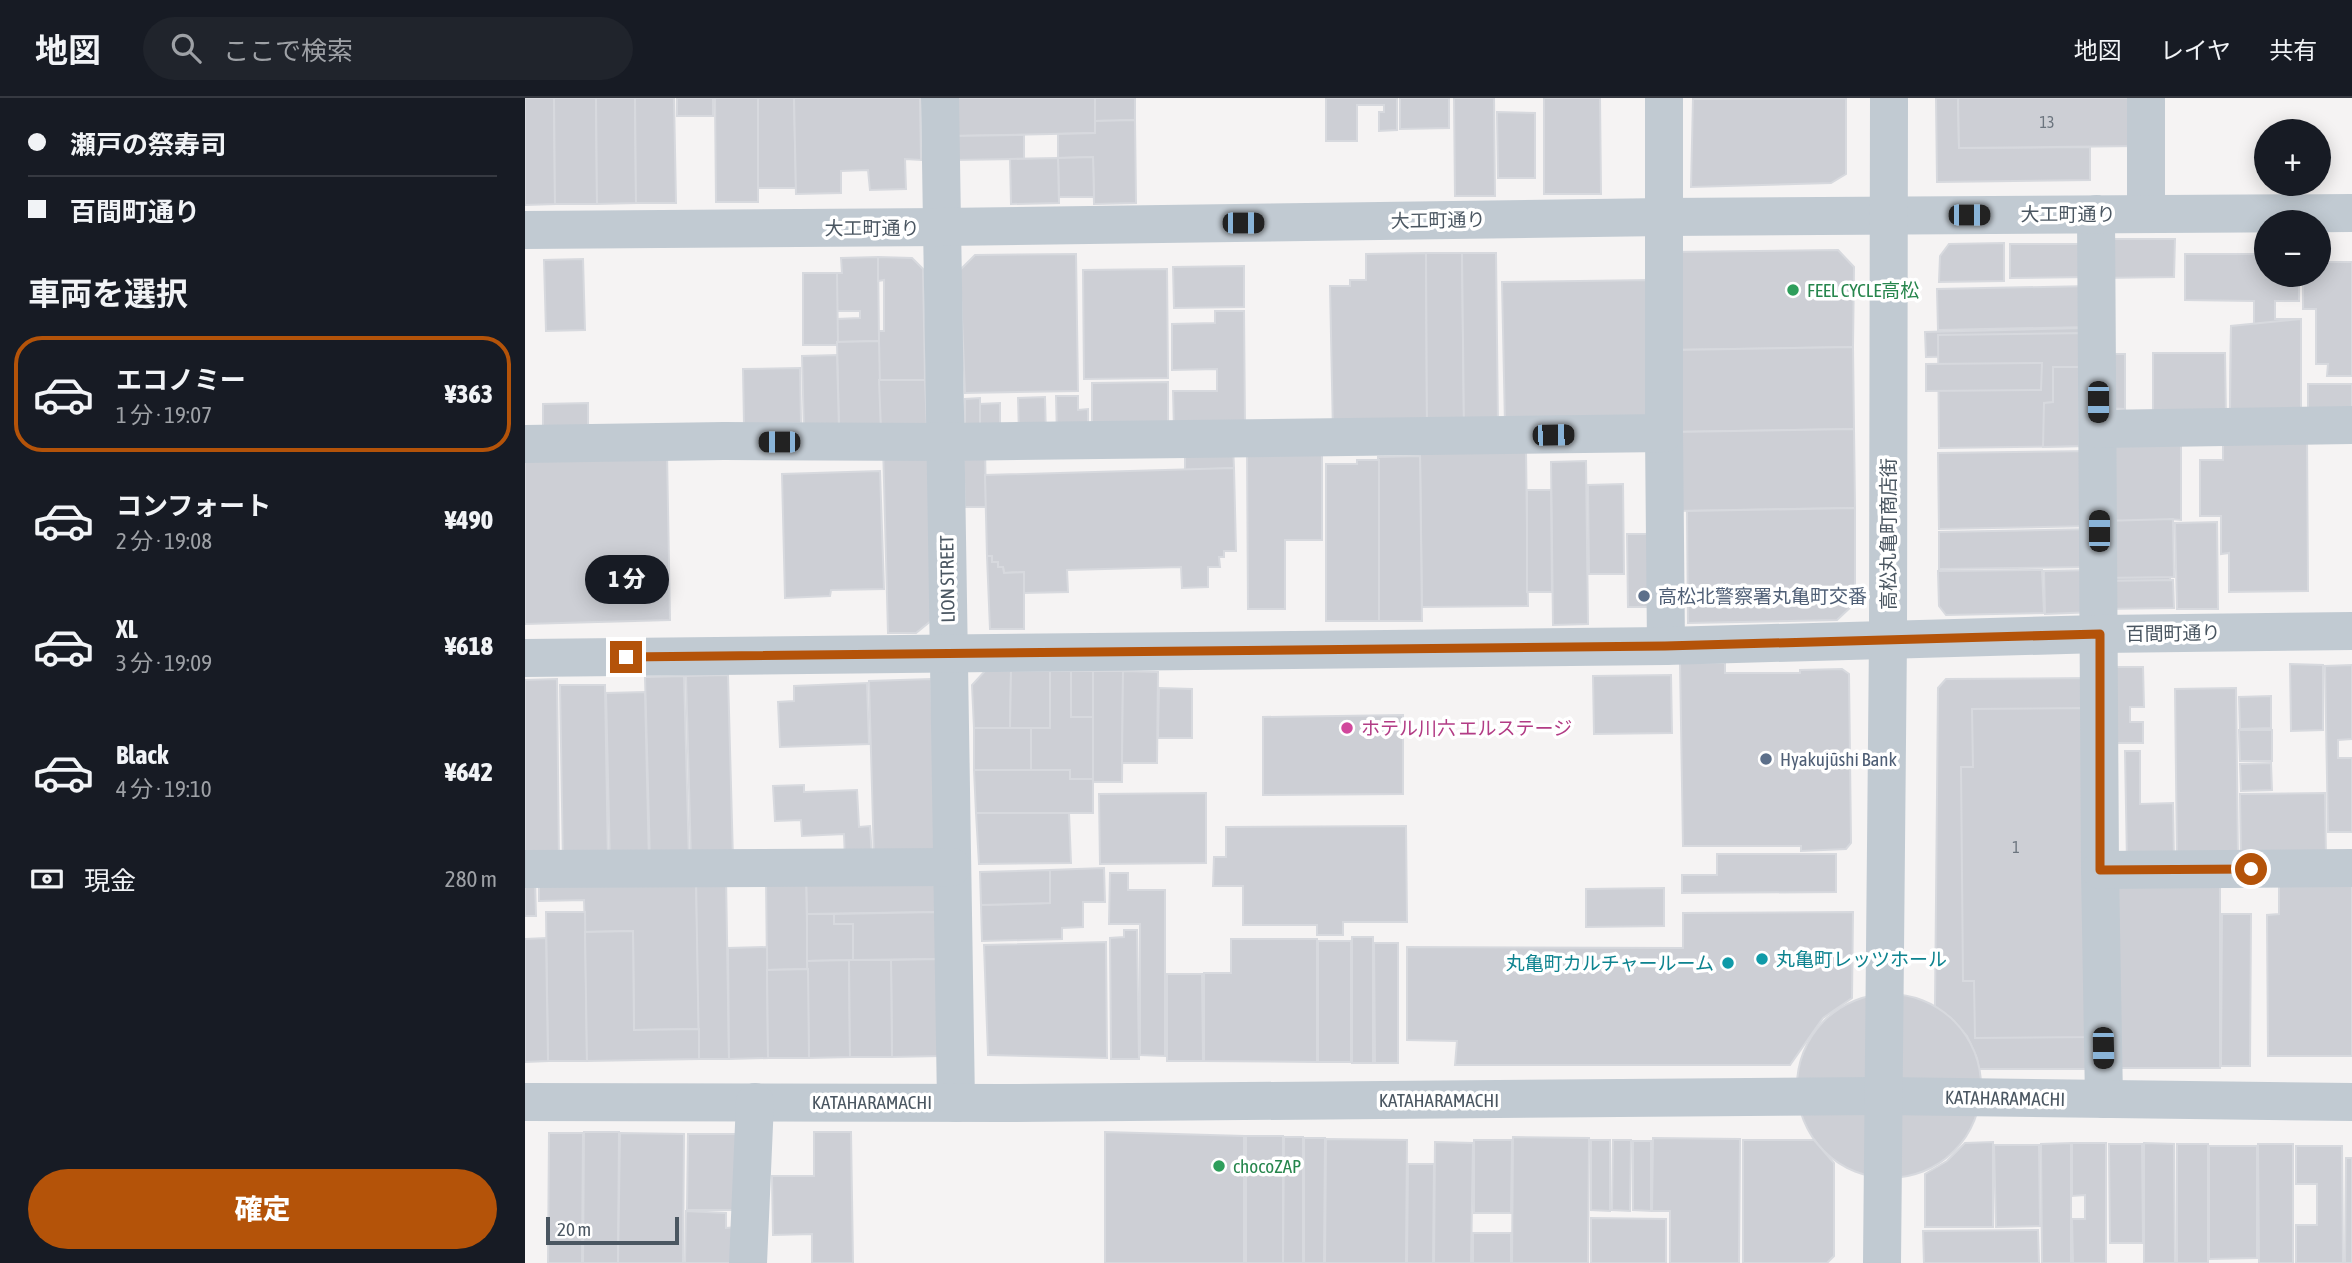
<!DOCTYPE html>
<html lang="ja">
<meta charset="utf-8">
<style>
:root{--surface:#171b24;--page:#20242c;--text:#f1f3f6;--muted:#9ea1a6;--line:#363941;--accent:#b45309}
body{margin:0;font-family:"Asap Condensed","Noto Sans JP",sans-serif;background:var(--page);color:var(--text);height:100vh;display:flex;flex-direction:column;font-size:26px;white-space:nowrap}
*{box-sizing:border-box;margin:0}
p{font-size:23px;color:var(--muted)}
.icon{flex:none;width:38px;height:38px;fill:none;stroke:currentColor;stroke-width:2;stroke-linecap:round;stroke-linejoin:round}
.map{position:relative;flex:1;overflow:hidden}
.side{display:flex;flex-direction:column;background:var(--surface);width:525px}
.side>*{flex:none}
.banner{display:grid;align-content:center;height:154px;padding:0 28px;background:var(--surface)}
.tools{position:absolute;left:1729px;top:21px;display:grid;gap:14px}
.tools a{display:grid;place-items:center;width:77px;height:77px;border-radius:50%;background:var(--surface);box-shadow:0 4px 18px #0003;font-size:35px}
.scale{position:absolute;left:21px;bottom:18px;width:133px;box-sizing:border-box;padding-left:7px;border:4px solid #4a5661;border-top:0;font-size:19px;line-height:24px;white-space:nowrap;color:#4a5661;-webkit-text-stroke:5px #fff;paint-order:stroke}
.end{position:absolute;width:32px;height:32px;margin:-16px;border:9px solid #b45309;background:#fff;box-shadow:0 0 0 4px #fff}
.from{border-radius:50%}
.bubble{position:absolute;height:49px;border-radius:24px;background:var(--surface);box-shadow:0 4px 18px #0003;font-size:23px;font-weight:800;line-height:49px;text-align:center}
.car{position:absolute;width:21px;height:42px;margin:-21px -10px;border-radius:9px;box-shadow:0 0 5px 2px #0007;background:linear-gradient(#222 24%,#8ab4d8 0 40%,#222 0 76%,#8ab4d8 0 86%,#222 0)}
.banner b{display:flex;align-items:center;gap:24px;height:66px;font-size:26px}
.banner b+b{border-top:2px solid var(--line)}
.banner i{width:18px;height:18px;background:var(--text)}
ul{padding:0;list-style:none}
li{display:flex;align-items:center;gap:21px;height:116px;margin:0 14px 10px;padding:0 14px;border:4px solid transparent;border-radius:28px}
li div{flex:1}
li b{display:block;font-size:26px}
li em{font-style:normal;font-weight:800}
li.current{border-color:var(--accent)}
li>.icon{width:63px;height:63px;stroke-width:1.5}
h2{padding:0 28px;font-size:32px;line-height:84px}
.pay{display:flex;align-items:center;gap:18px;height:77px;padding:0 28px;font-size:26px}
.pay p{margin-inline-start:auto}
.cta{display:flex;gap:14px;margin-top:auto;padding:14px 28px}
.cta a{flex:1;height:80px;border-radius:42px;background:var(--accent);color:#fff;font-size:28px;font-weight:800;line-height:80px;text-align:center}
header{display:flex;align-items:center;gap:42px;box-sizing:border-box;height:98px;padding:0 35px;background:var(--surface);border-bottom:2px solid var(--line)}
header strong{font-size:33px}
nav{display:flex;gap:38px;margin-inline-start:auto;font-size:24px}
.search{width:490px;height:63px;background:var(--page);display:flex;align-items:center;gap:18px;box-sizing:border-box;padding:0 24px;border-radius:38px;color:var(--muted);font-size:26px}
main{display:flex;flex:1;min-height:0}
.map>svg:first-child{display:block}
</style>
<header>
<strong>地図</strong>
<div class="search"><svg class="icon" aria-label="search" viewBox="0 0 24 24"><circle cx="10" cy="10" r="6"/><path d="M15 15l6 6"/></svg>ここで検索</div>
<nav><a>地図</a><a>レイヤ</a><a>共有</a></nav>
</header>
<main>
<section class="side">
<div class="banner">
<b><i class="from"></i>瀬戸の祭寿司</b>
<b><i></i>百間町通り</b>
</div>
<h2>車両を選択</h2>
<ul>
<li class="current"><svg class="icon" aria-label="car" viewBox="0 0 24 24"><path d="M5 17H2v-5l4-1 3-4h7l3 4 3 1v5h-3M9 17h6M6 11h13"/><circle cx="7" cy="17" r="2"/><circle cx="17" cy="17" r="2"/></svg><div><b>エコノミー</b><p>1 分 · 19:07</p></div><em>¥363</em></li>
<li><svg class="icon" aria-label="car" viewBox="0 0 24 24"><path d="M5 17H2v-5l4-1 3-4h7l3 4 3 1v5h-3M9 17h6M6 11h13"/><circle cx="7" cy="17" r="2"/><circle cx="17" cy="17" r="2"/></svg><div><b>コンフォート</b><p>2 分 · 19:08</p></div><em>¥490</em></li>
<li><svg class="icon" aria-label="car" viewBox="0 0 24 24"><path d="M5 17H2v-5l4-1 3-4h7l3 4 3 1v5h-3M9 17h6M6 11h13"/><circle cx="7" cy="17" r="2"/><circle cx="17" cy="17" r="2"/></svg><div><b>XL</b><p>3 分 · 19:09</p></div><em>¥618</em></li>
<li><svg class="icon" aria-label="car" viewBox="0 0 24 24"><path d="M5 17H2v-5l4-1 3-4h7l3 4 3 1v5h-3M9 17h6M6 11h13"/><circle cx="7" cy="17" r="2"/><circle cx="17" cy="17" r="2"/></svg><div><b>Black</b><p>4 分 · 19:10</p></div><em>¥642</em></li>
</ul>
<div class="pay"><svg class="icon" aria-label="cash" viewBox="0 0 24 24"><path d="M3 7h18v10H3z"/><circle cx="12" cy="12" r="2"/></svg>現金<p>280 m</p></div>
<div class="cta"><a>確定</a></div>
</section>
<div class="map">
<svg width="1827" height="1165" viewBox="0 0 1827 1165">
<rect width="100%" height="100%" fill="#f5f3f3"/>
<g fill="#cdcfd5" stroke="#d7d9de" stroke-width="2">
<polygon points="0,0 29,0 30,106 0,107"/>
<polygon points="29,0 71,0 72,106 30,106"/>
<polygon points="71,0 110,0 111,105 72,106"/>
<polygon points="110,0 149,0 151,105 111,105"/>
<rect x="152" y="0" width="36" height="18"/>
<polygon points="190,0 233,0 233,104 191,104"/>
<polygon points="233,0 269,0 271,90 233,90"/>
<polygon points="269,0 395,0 396,62 380,61 381,91 345,92 343,72 316,73 316,95 271,96"/>
<polygon points="427,0 570,0 570,35 428,38"/>
<polygon points="570,0 610,0 610,22 570,23"/>
<polygon points="801,0 872,0 872,32 854,33 854,14 859,14 859,7 832,7 832,43 801,43"/>
<polygon points="875,0 924,0 924,30 875,31"/>
<polygon points="929,0 969,0 970,98 930,98"/>
<polygon points="1019,0 1075,0 1076,96 1019,96"/>
<polygon points="1321,0 1321,76 1306,85 1166,89 1168,1"/>
<polygon points="1411,0 1433,0 1434,50 1565,49 1565,82 1412,84"/>
<polygon points="1433,0 1610,0 1611,48 1434,50"/>
<polygon points="972,14 1010,15 1010,80 973,80"/>
<polygon points="610,22 611,105 569,106 568,59 533,60 533,36 570,35 570,23"/>
<polygon points="499,37 499,61 428,62 428,38"/>
<polygon points="568,59 569,99 534,99 533,60"/>
<polygon points="533,60 534,105 486,106 485,61"/>
<polygon points="1575,141 1650,141 1649,179 1575,180"/>
<polygon points="1734,144 1741,144 1741,177 1774,177 1774,203 1750,203 1750,221 1776,221 1776,315 1705,314 1706,228 1729,228 1729,203 1660,202 1660,156 1733,156"/>
<polygon points="1479,145 1479,183 1414,184 1415,158 1424,146"/>
<polygon points="1485,146 1565,146 1565,179 1485,180"/>
<polygon points="1794,148 1795,164 1827,164 1827,278 1802,278 1803,266 1791,266 1791,211 1778,211 1778,177 1794,177"/>
<polygon points="1313,152 1329,169 1328,249 1147,252 1145,154"/>
<polygon points="901,155 902,331 808,335 805,188 825,188 825,182 841,182 841,156"/>
<polygon points="901,155 937,155 939,330 902,331"/>
<polygon points="937,155 971,155 973,330 939,330"/>
<polygon points="551,156 553,293 440,295 435,172 450,157"/>
<polygon points="353,159 354,243 312,244 312,221 335,220 335,213 312,213 312,175 317,175 316,160"/>
<polygon points="353,159 387,160 398,171 400,282 354,282 354,233 359,233 359,182 353,183"/>
<polygon points="58,161 60,232 21,233 19,162"/>
<polygon points="719,168 719,209 649,210 648,169"/>
<polygon points="642,171 643,280 559,281 558,172"/>
<polygon points="278,175 312,175 313,247 278,247"/>
<polygon points="1127,182 1129,325 980,327 977,184"/>
<polygon points="1565,188 1565,229 1413,232 1412,191"/>
<polygon points="690,213 719,213 720,331 649,331 648,293 692,293 692,271 647,272 647,226 690,225"/>
<polygon points="1776,221 1776,315 1705,314 1706,228"/>
<polygon points="1556,230 1556,256 1401,259 1400,234"/>
<polygon points="1564,235 1565,348 1414,350 1413,237"/>
<polygon points="354,243 356,331 314,332 312,244"/>
<polygon points="1328,249 1329,331 1148,334 1147,252"/>
<polygon points="1628,255 1700,255 1701,322 1628,322"/>
<polygon points="1579,256 1600,256 1600,311 1579,310"/>
<polygon points="312,257 314,332 279,333 277,258"/>
<polygon points="1517,265 1516,292 1401,293 1401,266"/>
<polygon points="1528,269 1554,269 1554,348 1518,349 1519,305 1528,304"/>
<polygon points="275,270 276,325 219,326 218,271"/>
<polygon points="354,282 400,282 402,331 356,331"/>
<polygon points="643,284 643,331 567,332 567,285"/>
<rect x="1783" y="286" width="44" height="37"/>
<polygon points="531,298 553,298 553,312 563,311 563,338 532,338"/>
<polygon points="520,299 521,337 494,337 493,300"/>
<polygon points="455,300 455,338 440,338 440,301"/>
<polygon points="63,305 63,340 18,342 18,306"/>
<polygon points="475,305 475,331 455,331 455,306"/>
<polygon points="1329,331 1330,410 1149,413 1148,334"/>
<polygon points="1782,339 1783,493 1704,494 1704,455 1696,456 1696,418 1675,418 1675,362 1698,362 1698,340"/>
<polygon points="404,345 407,522 391,535 363,535 358,346"/>
<polygon points="660,347 708,348 709,370 660,372"/>
<polygon points="1656,347 1656,422 1645,421 1645,500 1588,500 1588,348"/>
<polygon points="460,348 461,409 440,409 438,349"/>
<polygon points="797,348 797,442 760,442 760,511 723,511 722,349"/>
<polygon points="1001,353 1003,508 897,509 895,354"/>
<polygon points="1567,353 1568,428 1414,431 1413,355"/>
<polygon points="142,355 145,522 0,526 0,358"/>
<polygon points="895,358 897,523 854,523 853,359"/>
<polygon points="832,362 854,362 854,523 801,523 801,366 832,366"/>
<polygon points="1061,363 1063,526 1028,527 1026,364"/>
<polygon points="709,370 711,453 699,453 699,459 694,459 695,469 683,469 683,489 657,490 656,469 542,472 543,494 499,495 499,474 479,475 478,469 473,469 473,464 467,464 467,458 462,458 460,377"/>
<polygon points="355,373 359,491 306,492 305,498 260,500 257,376"/>
<polygon points="1098,386 1099,476 1064,476 1063,387"/>
<polygon points="1002,392 1026,392 1027,494 1002,494"/>
<polygon points="1330,410 1330,505 1312,522 1163,525 1162,413"/>
<polygon points="1648,421 1649,479 1577,480 1577,423"/>
<polygon points="1692,424 1693,511 1652,511 1650,425"/>
<polygon points="1570,431 1571,469 1414,471 1414,434"/>
<polygon points="1102,436 1136,436 1137,509 1103,509"/>
<polygon points="462,458 467,458 467,464 473,464 473,469 478,469 479,475 499,474 499,531 465,531"/>
<polygon points="1517,472 1519,515 1421,517 1414,508 1413,473"/>
<polygon points="1570,472 1571,514 1520,516 1519,473"/>
<polygon points="1648,482 1649,510 1577,511 1577,483"/>
<polygon points="1155,564 1200,565 1200,575 1275,575 1275,572 1317,571 1324,576 1326,745 1321,751 1276,753 1276,748 1158,748"/>
<polygon points="1765,566 1798,567 1798,632 1766,633"/>
<polygon points="1827,567 1827,641 1813,642 1813,660 1827,660 1827,734 1803,734 1800,568"/>
<polygon points="1580,569 1618,569 1619,609 1605,609 1605,624 1618,624 1618,645 1580,645"/>
<polygon points="460,573 486,573 485,630 449,630 447,587"/>
<polygon points="486,573 525,573 525,630 485,630"/>
<polygon points="525,573 546,573 546,619 568,619 568,681 545,681 545,672 506,672 506,630 525,630"/>
<rect x="546" y="573" width="22" height="46"/>
<polygon points="568,573 598,573 597,684 568,684"/>
<polygon points="598,573 633,574 632,665 597,665"/>
<polygon points="203,577 208,762 166,763 161,578"/>
<polygon points="1146,577 1147,635 1069,636 1068,578"/>
<polygon points="159,578 164,763 125,764 120,579"/>
<polygon points="1570,580 1572,971 1454,971 1452,960 1442,938 1426,920 1410,909 1413,590 1421,581"/>
<polygon points="32,581 34,766 0,766 0,582"/>
<polygon points="406,581 411,759 349,761 344,583"/>
<polygon points="342,585 344,646 255,649 253,604 269,603 269,588"/>
<polygon points="35,587 80,587 83,765 38,767"/>
<polygon points="634,590 667,591 667,640 633,640"/>
<polygon points="1711,590 1713,762 1652,763 1650,591"/>
<polygon points="120,594 124,765 85,766 81,595"/>
<polygon points="1746,598 1746,630 1715,631 1714,599"/>
<polygon points="1562,610 1566,939 1450,940 1449,883 1438,883 1436,669 1448,669 1447,611"/>
<polygon points="878,617 878,696 738,697 738,619"/>
<rect x="449" y="630" width="57" height="42"/>
<polygon points="1714,632 1747,632 1747,663 1715,663"/>
<polygon points="1600,653 1615,653 1615,706 1648,705 1649,763 1602,764"/>
<polygon points="1746,665 1747,692 1716,693 1715,666"/>
<polygon points="449,672 545,672 545,681 568,681 568,715 451,715"/>
<polygon points="279,687 279,694 332,692 334,729 345,728 347,760 320,762 319,736 277,738 276,722 250,723 248,688"/>
<polygon points="681,695 681,765 575,766 574,696"/>
<polygon points="1800,695 1801,762 1716,763 1715,696"/>
<polygon points="451,715 544,715 546,765 454,766"/>
<polygon points="881,728 882,824 818,824 818,837 792,837 792,827 718,827 718,788 688,788 689,759 701,759 701,729"/>
<polygon points="1192,756 1311,756 1311,794 1157,795 1157,777 1192,777"/>
<polygon points="579,770 580,804 558,804 558,829 537,830 537,841 457,843 456,807 525,805 525,772"/>
<polygon points="525,772 525,805 456,807 455,774"/>
<polygon points="585,775 603,775 603,792 640,792 640,958 615,957 615,826 584,826"/>
<polygon points="412,777 412,814 282,816 281,780"/>
<polygon points="1695,778 1695,970 1579,970 1579,779"/>
<polygon points="171,779 174,931 109,932 108,833 60,834 59,802 14,803 14,781"/>
<polygon points="171,779 201,779 204,961 174,961"/>
<polygon points="241,780 281,780 283,871 242,872"/>
<polygon points="0,781 10,781 11,818 0,818"/>
<polygon points="1754,781 1827,781 1827,958 1743,958 1742,817 1754,816"/>
<polygon points="1139,790 1139,828 1061,829 1061,791"/>
<polygon points="21,814 60,814 62,963 23,963"/>
<polygon points="412,814 413,861 328,862 328,826 309,826 309,816"/>
<polygon points="1328,814 1327,900 1298,920 1265,967 930,967 932,943 882,942 882,849 1158,850 1158,815"/>
<polygon points="282,816 309,816 309,826 328,826 328,862 282,863"/>
<polygon points="1697,816 1726,816 1725,968 1696,968"/>
<polygon points="599,832 612,832 614,961 586,961 585,840 599,839"/>
<polygon points="108,833 109,932 174,931 174,961 62,963 60,834"/>
<rect x="827" y="839" width="21" height="126"/>
<polygon points="21,840 23,963 0,964 0,841"/>
<polygon points="706,841 792,841 792,964 679,963 679,875 706,875"/>
<rect x="793" y="843" width="33" height="121"/>
<polygon points="581,844 582,960 463,957 459,847"/>
<polygon points="849,845 873,845 873,965 850,965"/>
<polygon points="242,849 243,960 204,961 203,850"/>
<polygon points="413,861 414,958 367,959 366,862"/>
<polygon points="324,862 325,959 284,960 282,863"/>
<polygon points="324,862 366,862 367,959 325,959"/>
<polygon points="283,871 284,960 243,960 242,872"/>
<polygon points="642,876 677,876 678,963 642,963"/>
<circle cx="1364" cy="988" r="92"/>
<polygon points="59,1034 94,1034 93,1165 58,1165"/>
<polygon points="289,1034 326,1034 328,1165 287,1165 287,1136 248,1137 247,1078 289,1078"/>
<polygon points="580,1034 719,1038 719,1165 580,1165"/>
<polygon points="24,1035 58,1035 57,1165 23,1165"/>
<polygon points="95,1035 159,1036 158,1165 93,1165"/>
<polygon points="163,1036 213,1036 212,1112 162,1112"/>
<rect x="721" y="1038" width="37" height="127"/>
<polygon points="759,1039 778,1039 778,1165 758,1165"/>
<polygon points="988,1039 1064,1040 1063,1165 987,1165"/>
<polygon points="779,1040 800,1040 799,1165 779,1165"/>
<polygon points="1128,1040 1215,1041 1214,1165 1145,1165 1145,1113 1127,1113"/>
<polygon points="801,1041 882,1042 881,1165 800,1165"/>
<polygon points="949,1042 987,1042 986,1115 949,1115"/>
<polygon points="1066,1042 1085,1042 1085,1113 1066,1112"/>
<polygon points="1088,1042 1106,1042 1105,1113 1087,1112"/>
<polygon points="1218,1042 1289,1042 1309,1065 1309,1158 1302,1165 1218,1165"/>
<polygon points="1108,1043 1126,1043 1126,1113 1108,1112"/>
<polygon points="910,1044 948,1045 946,1165 909,1165"/>
<polygon points="1468,1044 1468,1129 1400,1129 1400,1076 1422,1063 1440,1045"/>
<polygon points="1546,1045 1546,1165 1517,1165 1516,1046"/>
<polygon points="1547,1045 1581,1045 1581,1165 1548,1165 1547,1121 1560,1121 1560,1097 1547,1098"/>
<polygon points="1619,1045 1649,1046 1650,1165 1619,1165"/>
<polygon points="1584,1046 1617,1046 1618,1145 1585,1145"/>
<rect x="1652" y="1046" width="31" height="119"/>
<polygon points="1733,1046 1768,1046 1768,1165 1734,1165"/>
<polygon points="1469,1047 1514,1047 1515,1128 1471,1129"/>
<polygon points="1684,1048 1732,1048 1732,1160 1684,1161"/>
<polygon points="1771,1048 1817,1048 1818,1165 1771,1165 1771,1127 1792,1127 1792,1086 1771,1086"/>
<polygon points="1821,1060 1827,1060 1827,1165 1820,1165"/>
<polygon points="883,1066 909,1066 908,1165 882,1165"/>
<polygon points="161,1113 201,1115 201,1130 212,1129 212,1165 160,1165"/>
<polygon points="1066,1120 1141,1121 1141,1165 1066,1165"/>
<polygon points="1513,1132 1514,1165 1399,1165 1398,1133"/>
<rect x="948" y="1135" width="38" height="30"/>
</g>
<g fill="none" stroke-linecap="round" stroke-linejoin="round">
<g stroke="#c1cad2" stroke-width="38">
<polyline points="415,0 431,1005"/>
<polyline points="1571,116 1575,772 1579,1001"/>
<polyline points="1621,116 1621,0"/>
<polyline points="0,132 417,129 1139,119 1827,115"/>
<polyline points="1573,331 1827,327"/>
<polyline points="1139,335 1141,548"/>
<polyline points="0,346 199,343 420,344 1139,335 1139,0"/>
<polyline points="0,560 1141,548 1575,536 1827,533"/>
<polyline points="0,771 427,769"/>
<polyline points="1575,772 1827,770"/>
<polyline points="0,1004 481,1005 1357,998 1827,1004"/>
<polyline points="223,1165 230,1004"/>
<polyline points="1357,1165 1363,540 1364,0"/>
</g>
</g>
<g fill="none" stroke-linecap="round" stroke-linejoin="round">
<polyline stroke="#b45309" stroke-width="9" points="101,559 1140,548 1575,536 1575,772 1726,771"/>
</g>
<g fill="#2e9e5b" stroke="#fff" stroke-width="2.5">
<circle cx="1268" cy="192" r="7"/>
<circle cx="694" cy="1068" r="7"/>
</g>
<g fill="#5c6f8a" stroke="#fff" stroke-width="2.5">
<circle cx="1119" cy="498" r="7"/>
<circle cx="1241" cy="661" r="7"/>
</g>
<circle fill="#d1479c" stroke="#fff" stroke-width="2.5" cx="822" cy="630" r="7"/>
<g fill="#0f9aa8" stroke="#fff" stroke-width="2.5">
<circle cx="1237" cy="861" r="7"/>
<circle cx="1203" cy="865" r="7"/>
</g>
<g text-anchor="middle" dominant-baseline="central" stroke-width="7" stroke-linejoin="round" paint-order="stroke">
<g font-size="16" fill="#6b747e">
<text x="1522" y="24">13</text>
<text x="1491" y="749">1</text>
</g>
<g font-size="19" fill="#4a5661" stroke="#fff">
<text x="1543" y="116">大工町通り</text>
<text transform="translate(913 122) rotate(-1)">大工町通り</text>
<text x="347" y="130">大工町通り</text>
<text transform="translate(1363 436) rotate(-90)">高松丸亀町商店街</text>
<text transform="translate(422 481) rotate(-91)">LION STREET</text>
<text transform="translate(1648 535) rotate(-1)">百間町通り</text>
<text transform="translate(1480 1000) rotate(1)">KATAHARAMACHI</text>
<text x="914" y="1002">KATAHARAMACHI</text>
<text x="347" y="1004">KATAHARAMACHI</text>
</g>
<g font-size="19" fill="#27864d" stroke="#fff" text-anchor="start">
<text x="1282" y="192">FEEL CYCLE高松</text>
<text x="708" y="1068">chocoZAP</text>
</g>
<g font-size="19" fill="#4e5e75" stroke="#fff" text-anchor="start">
<text x="1133" y="498">高松北警察署丸亀町交番</text>
<text x="1255" y="661">Hyakujūshi Bank</text>
</g>
<g font-size="19" fill="#b23c85" stroke="#fff" text-anchor="start">
<text x="836" y="630">ホテル川六 エルステージ</text>
</g>
<g font-size="19" fill="#0d838f" stroke="#fff" text-anchor="start">
<text x="1251" y="861">丸亀町レッツホール</text>
<text x="1189" y="865" text-anchor="end">丸亀町カルチャールーム</text>
</g>
</g>
</svg>
<div class="tools">
<a>+</a>
<a>−</a>
</div>
<div class="scale">20 m</div>
<i class="end from" style="left:1726px;top:771px"></i>
<i class="end" style="left:101px;top:559px"></i>
<div class="bubble" style="left:60px;top:457px;width:84px">1 分</div>
<i class="car" style="left:1444px;top:117px;rotate:90deg"></i>
<i class="car" style="left:718px;top:125px;rotate:90deg"></i>
<i class="car" style="left:1573px;top:304px;rotate:180deg"></i>
<i class="car" style="left:1028px;top:337px;rotate:89deg"></i>
<i class="car" style="left:254px;top:344px;rotate:270deg"></i>
<i class="car" style="left:1574px;top:433px;rotate:0deg"></i>
<i class="car" style="left:1578px;top:950px;rotate:179deg"></i>
</div>
</main>
